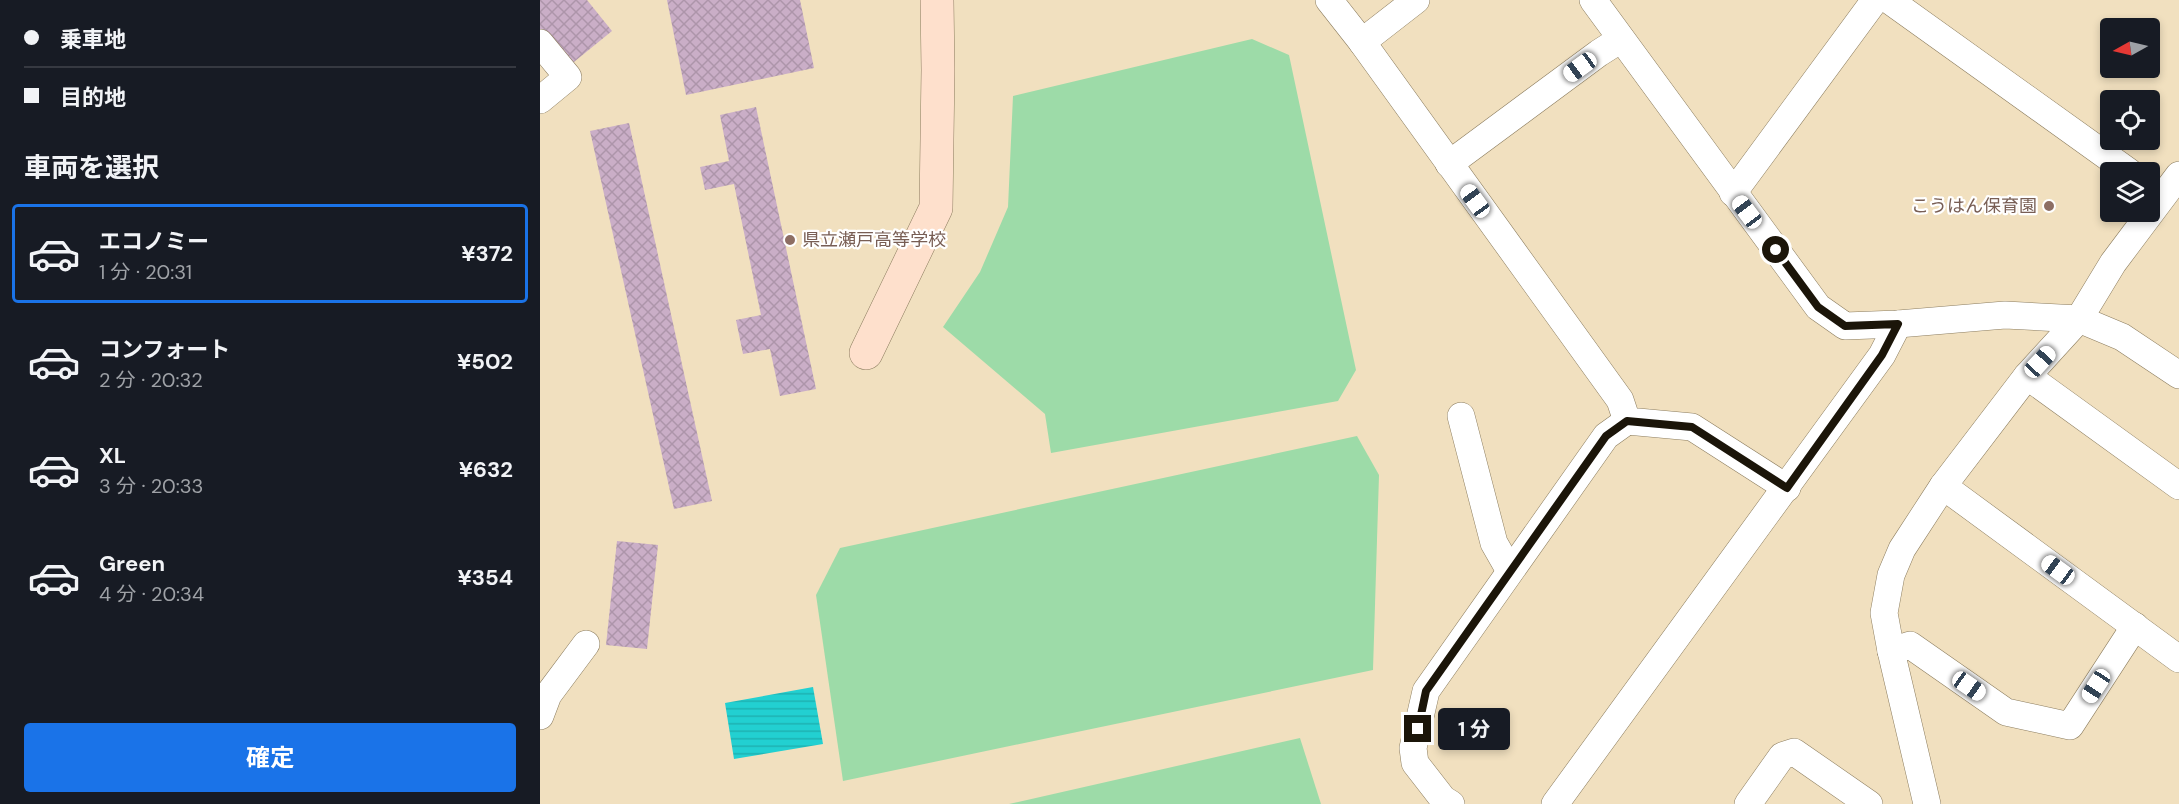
<!DOCTYPE html>
<html lang="ja">
<meta charset="utf-8">
<style>
:root{--surface:#171b24;--page:#242831;--text:#f1f3f6;--muted:#9ea1a6;--line:#363941;--accent:#1a73e8}
body{margin:0;font-family:"DM Sans","Noto Sans JP",sans-serif;background:var(--page);color:var(--text);height:100vh;display:flex;flex-direction:column;font-size:22px;white-space:nowrap}
*{box-sizing:border-box;margin:0}
p{font-size:20px;color:var(--muted)}
.icon{flex:none;width:33px;height:33px;fill:none;stroke:currentColor;stroke-width:2;stroke-linecap:round;stroke-linejoin:round}
.map{position:relative;flex:1;overflow:hidden}
.panel{display:flex;flex-direction:column;background:var(--surface);width:540px}
.panel>*{flex:none}
.top-card{display:grid;align-content:center;height:132px;padding:0 24px;background:var(--surface)}
.needle{width:39px;rotate:262deg}
.controls{position:absolute;left:1560px;top:18px;display:grid;gap:12px}
.controls a{display:grid;place-items:center;width:60px;height:60px;border-radius:6px;background:var(--surface);box-shadow:0 3px 9px #0003;font-size:30px}
.end{position:absolute;width:27px;height:27px;margin:-14px;border:8px solid #1b1509;background:#fff;box-shadow:0 0 0 3px #fff}
.from{border-radius:50%}
.bubble{position:absolute;height:42px;border-radius:6px;background:var(--surface);box-shadow:0 3px 9px #0003;font-size:20px;font-weight:700;line-height:42px;text-align:center}
.car{position:absolute;width:18px;height:36px;margin:-18px -9px;border-radius:8px;box-shadow:0 0 4px 2px #0007;background:linear-gradient(#fff 24%,#345 0 40%,#fff 0 76%,#345 0 86%,#fff 0)}
.top-card b{display:flex;align-items:center;gap:21px;height:57px;font-size:22px}
.top-card b+b{border-top:2px solid var(--line)}
.top-card i{width:15px;height:15px;background:var(--text)}
ul{padding:0;list-style:none}
li{display:flex;align-items:center;gap:18px;height:99px;margin:0 12px 9px;padding:0 12px;border:3px solid transparent;border-radius:6px}
li div{flex:1}
li b{display:block;font-size:22px}
li em{font-style:normal;font-weight:700}
li.active{border-color:var(--accent)}
li>.icon{width:54px;height:54px;stroke-width:1.5}
h2{padding:0 24px;font-size:27px;line-height:72px}
.primary-button{display:flex;gap:12px;margin-top:auto;padding:12px 24px}
.primary-button a{flex:1;height:69px;border-radius:6px;background:var(--accent);color:#fff;font-size:24px;font-weight:700;line-height:69px;text-align:center}
main{display:flex;flex:1;min-height:0}
.map>svg:first-child{display:block}
</style>
<main>
<section class="panel">
<div class="top-card">
<b><i class="from"></i>乗車地</b>
<b><i></i>目的地</b>
</div>
<h2>車両を選択</h2>
<ul>
<li class="active"><svg class="icon" aria-label="car" viewBox="0 0 24 24"><path d="M5 17H2v-5l4-1 3-4h7l3 4 3 1v5h-3M9 17h6M6 11h13"/><circle cx="7" cy="17" r="2"/><circle cx="17" cy="17" r="2"/></svg><div><b>エコノミー</b><p>1 分 · 20:31</p></div><em>¥372</em></li>
<li><svg class="icon" aria-label="car" viewBox="0 0 24 24"><path d="M5 17H2v-5l4-1 3-4h7l3 4 3 1v5h-3M9 17h6M6 11h13"/><circle cx="7" cy="17" r="2"/><circle cx="17" cy="17" r="2"/></svg><div><b>コンフォート</b><p>2 分 · 20:32</p></div><em>¥502</em></li>
<li><svg class="icon" aria-label="car" viewBox="0 0 24 24"><path d="M5 17H2v-5l4-1 3-4h7l3 4 3 1v5h-3M9 17h6M6 11h13"/><circle cx="7" cy="17" r="2"/><circle cx="17" cy="17" r="2"/></svg><div><b>XL</b><p>3 分 · 20:33</p></div><em>¥632</em></li>
<li><svg class="icon" aria-label="car" viewBox="0 0 24 24"><path d="M5 17H2v-5l4-1 3-4h7l3 4 3 1v5h-3M9 17h6M6 11h13"/><circle cx="7" cy="17" r="2"/><circle cx="17" cy="17" r="2"/></svg><div><b>Green</b><p>4 分 · 20:34</p></div><em>¥354</em></li>
</ul>
<div class="primary-button"><a>確定</a></div>
</section>
<div class="map">
<svg width="1639" height="804" viewBox="0 0 1639 804">
<defs>
<pattern id="water-rules" width="6" height="5" patternUnits="userSpaceOnUse" patternTransform="scale(1.5)"><rect width="6" height="5" fill="#22d0d1"/><path d="M0 2.5h6" fill="none" stroke="#1eb2b2"/></pattern>
<pattern id="building-cross-hatch" width="8" height="8" patternUnits="userSpaceOnUse" patternTransform="scale(1.5)"><rect width="8" height="8" fill="#caaec7"/><path d="M0 0l8 8M0 8l8-8" fill="none" stroke="#ad95aa"/></pattern>
</defs>
<rect width="100%" height="100%" fill="#f1e0bf"/>
<g fill="#9ddba8">
<polygon points="712,39 749,55 816,370 798,401 511,453 505,414 403,327 440,272 468,207 473,96"/>
<polygon points="817,436 839,475 833,670 303,781 276,595 300,548"/>
<polygon points="760,738 781,804 469,804"/>
</g>
<polygon fill="url(#water-rules)" points="273,687 283,744 194,759 185,703"/>
<g fill="url(#building-cross-hatch)">
<polygon points="0,0 47,0 72,31 29,66 0,31"/>
<polygon points="127,0 260,0 274,68 146,95"/>
<polygon points="216,107 276,389 240,396 230,349 203,354 196,320 221,315 194,184 165,190 160,167 189,161 180,115"/>
<polygon points="89,123 172,501 134,509 50,131"/>
<polygon points="77,541 118,545 107,649 66,645"/>
</g>
<g fill="none" stroke-linecap="round" stroke-linejoin="round">
<defs>
<g id="street">
<polyline points="789,0 822,42"/>
<polyline points="876,0 822,42 1080,400 1087,421 1152,427 1247,488"/>
<polyline points="1053,0 1278,307 1305,326 1358,324 1465,315 1539,319 1582,337 1639,375"/>
<polyline points="1349,0 1589,172"/>
<polyline points="0,43 28,77 0,100"/>
<polyline points="909,164 1059,53 1081,39"/>
<polyline points="1193,193 1335,0"/>
<polyline points="1487,376 1639,486"/>
<polyline points="921,416 954,543 970,571"/>
<polyline points="1403,486 1639,659"/>
<polyline points="1351,651 1370,645 1466,712 1530,726 1595,626"/>
<polyline points="0,716 8,695 46,644"/>
<polyline points="911,804 903,799 875,763 873,748 886,691 1066,436 1087,421"/>
<polyline points="1015,804 1342,355 1358,324"/>
<polyline points="1208,804 1242,756 1254,752 1329,804"/>
<polyline points="1387,804 1351,651 1344,613 1351,575 1362,549 1403,486 1487,376 1539,319 1573,263 1639,175"/>
</g>
<polyline id="secondary" points="326,353 396,208 398,70 397,0"/>
</defs>
<use href="#street" stroke="#8c7d5f" stroke-width="28"/>
<use href="#secondary" stroke="#8c7d5f" stroke-width="34"/>
<use href="#street" stroke="#fff" stroke-width="27"/>
<use href="#secondary" stroke="#fee0cc" stroke-width="33"/>
</g>
<g fill="none" stroke-linecap="round" stroke-linejoin="round">
<polyline stroke="#1b1509" stroke-width="8" points="878,729 886,691 1066,436 1087,421 1152,427 1247,488 1342,355 1358,324 1305,326 1278,307 1236,250"/>
</g>
<g fill="#8d6e63" stroke="#fff" stroke-width="2">
<circle cx="1509" cy="206" r="6"/>
<circle cx="250" cy="240" r="6"/>
</g>
<g text-anchor="middle" dominant-baseline="central" stroke-width="4.5" stroke-linejoin="round" paint-order="stroke">
<g font-size="18" fill="#785e54" stroke="#fff" text-anchor="end">
<text x="1497" y="206">こうはん保育園</text>
<text x="262" y="240" text-anchor="start">県立瀬戸高等学校</text>
</g>
</g>
</svg>
<div class="controls">
<a><svg class="needle" viewBox="-14 -14 28 28"><path d="M0-13l5 13h-10z" fill="#e53935"/><path d="M0 13l5-13h-10z" fill="#9ea1a6"/></svg></a>
<a><svg class="icon" aria-label="locate" viewBox="0 0 24 24"><circle cx="12" cy="12" r="6"/><path d="M12 2v4M12 18v4M2 12h4M18 12h4"/></svg></a>
<a><svg class="icon" aria-label="layers" viewBox="0 0 24 24"><path d="M12 4l9 5-9 5-9-5zM3 14l9 5 9-5"/></svg></a>
</div>
<i class="end from" style="left:1236px;top:250px"></i>
<i class="end" style="left:878px;top:729px"></i>
<div class="bubble" style="left:898px;top:708px;width:72px">1 分</div>
<i class="car" style="left:1040px;top:67px;rotate:234deg"></i>
<i class="car" style="left:935px;top:201px;rotate:324deg"></i>
<i class="car" style="left:1207px;top:212px;rotate:323deg"></i>
<i class="car" style="left:1500px;top:362px;rotate:43deg"></i>
<i class="car" style="left:1518px;top:570px;rotate:306deg"></i>
<i class="car" style="left:1429px;top:686px;rotate:125deg"></i>
<i class="car" style="left:1556px;top:686px;rotate:213deg"></i>
</div>
</main>
